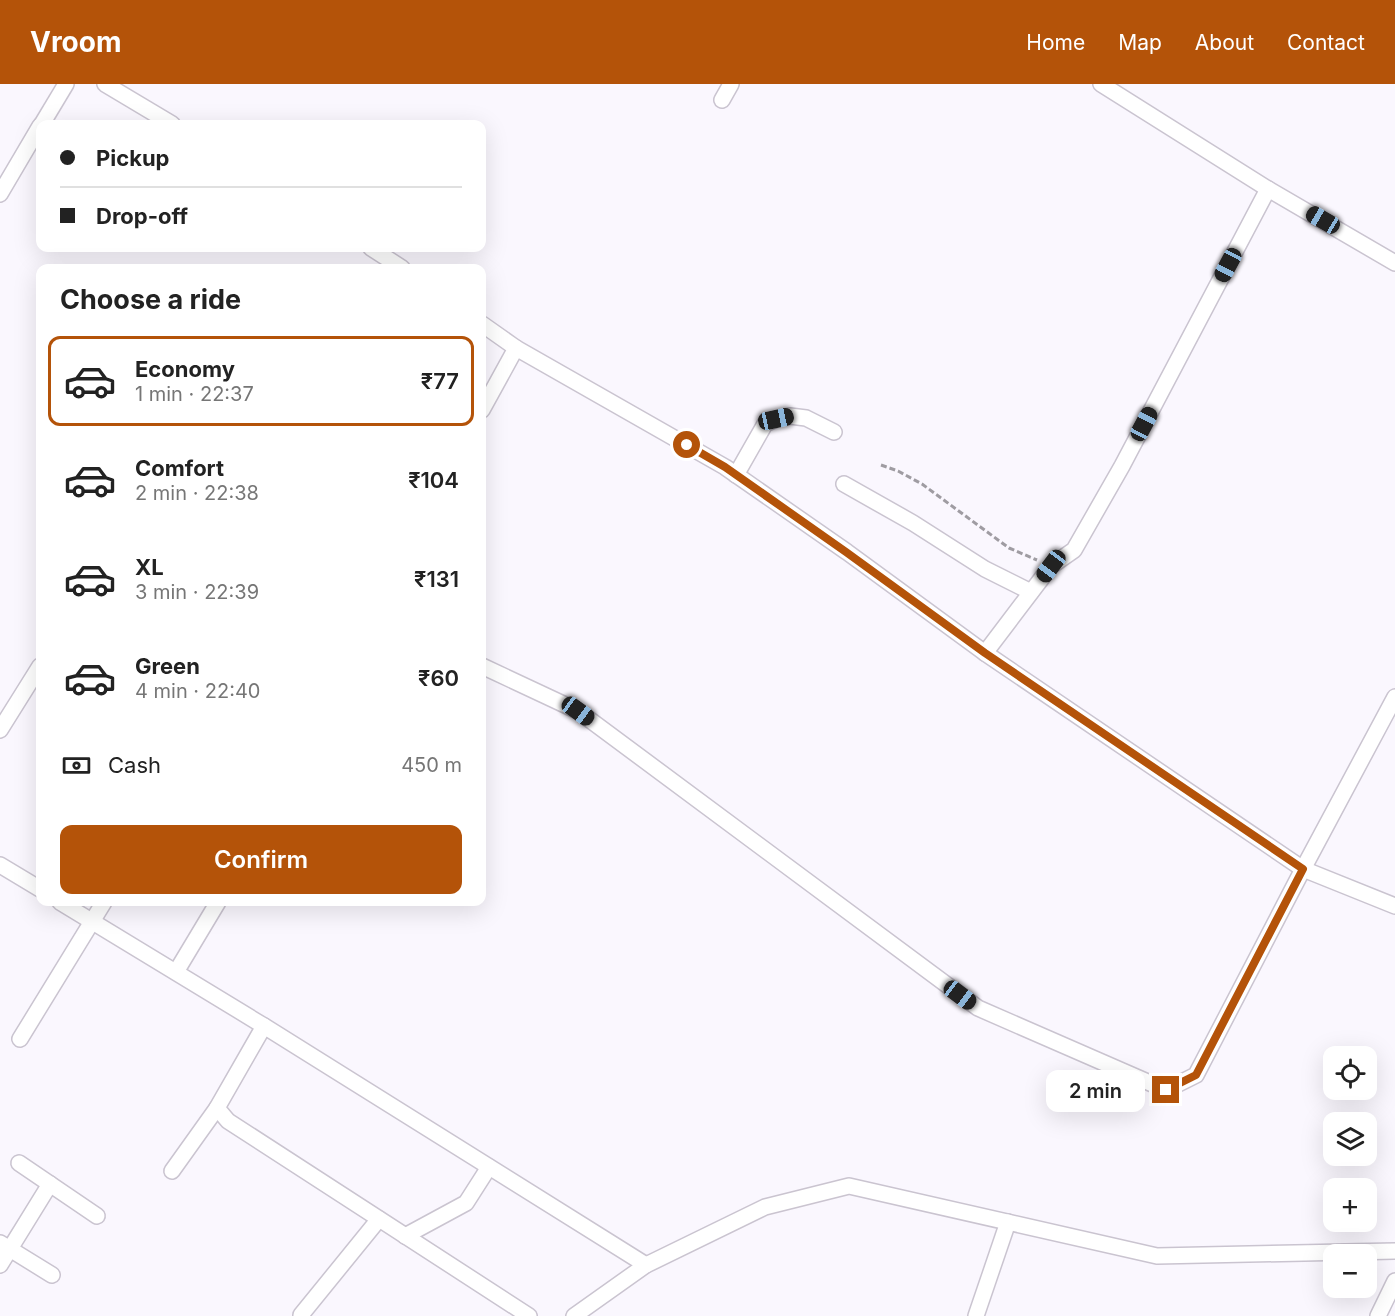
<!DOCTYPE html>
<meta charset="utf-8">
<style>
:root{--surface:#fff;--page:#f2f2f2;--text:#222;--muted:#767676;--line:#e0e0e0;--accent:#b45309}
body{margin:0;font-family:Inter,sans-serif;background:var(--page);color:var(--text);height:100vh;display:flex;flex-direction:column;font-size:22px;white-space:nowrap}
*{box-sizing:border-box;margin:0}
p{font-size:20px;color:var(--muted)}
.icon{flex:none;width:33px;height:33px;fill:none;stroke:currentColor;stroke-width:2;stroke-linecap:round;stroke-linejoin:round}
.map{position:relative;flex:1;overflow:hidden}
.sheet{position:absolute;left:36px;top:180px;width:450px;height:642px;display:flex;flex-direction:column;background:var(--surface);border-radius:12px;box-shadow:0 6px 24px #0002}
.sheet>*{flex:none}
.banner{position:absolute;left:36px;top:36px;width:450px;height:132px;border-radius:12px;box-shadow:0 6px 24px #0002;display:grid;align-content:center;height:132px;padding:0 24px;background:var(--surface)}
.tools{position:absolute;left:1323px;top:962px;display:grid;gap:12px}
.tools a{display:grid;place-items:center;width:54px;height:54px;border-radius:12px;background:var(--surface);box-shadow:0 6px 24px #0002;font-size:30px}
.end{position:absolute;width:27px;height:27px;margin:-14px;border:8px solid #b45309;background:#fff;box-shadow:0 0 0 3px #fff}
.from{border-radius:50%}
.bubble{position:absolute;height:42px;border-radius:12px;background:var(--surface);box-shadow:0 6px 24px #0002;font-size:20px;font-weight:600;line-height:42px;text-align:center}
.car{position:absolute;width:18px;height:36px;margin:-18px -9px;border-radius:8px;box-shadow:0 0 4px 2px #0007;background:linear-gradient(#222 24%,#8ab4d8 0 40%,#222 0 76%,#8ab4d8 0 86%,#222 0)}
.banner b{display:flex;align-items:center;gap:21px;height:57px;font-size:22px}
.banner b+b{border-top:2px solid var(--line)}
.banner i{width:15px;height:15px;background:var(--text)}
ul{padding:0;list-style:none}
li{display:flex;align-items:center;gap:18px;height:90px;margin:0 12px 9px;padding:0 12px;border:3px solid transparent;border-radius:12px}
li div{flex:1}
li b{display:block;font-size:22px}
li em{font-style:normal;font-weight:600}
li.current{border-color:var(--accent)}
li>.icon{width:54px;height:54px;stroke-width:1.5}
h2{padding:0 24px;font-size:27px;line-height:72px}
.pay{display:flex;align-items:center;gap:15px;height:66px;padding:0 24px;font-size:22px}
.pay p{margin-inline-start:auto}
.button{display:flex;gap:12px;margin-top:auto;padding:12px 24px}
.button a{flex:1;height:69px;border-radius:12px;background:var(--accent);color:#fff;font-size:24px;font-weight:600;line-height:69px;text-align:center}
header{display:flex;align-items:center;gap:36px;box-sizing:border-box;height:84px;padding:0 30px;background:var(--accent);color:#fff}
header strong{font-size:28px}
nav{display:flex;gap:33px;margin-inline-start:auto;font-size:21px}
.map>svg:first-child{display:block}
</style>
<header>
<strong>Vroom</strong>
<nav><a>Home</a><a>Map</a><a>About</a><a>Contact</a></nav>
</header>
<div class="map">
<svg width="1395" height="1232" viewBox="0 0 1395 1232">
<rect width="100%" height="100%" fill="#faf7fe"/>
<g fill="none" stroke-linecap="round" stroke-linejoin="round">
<defs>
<g id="minor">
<polyline points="105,0 172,40"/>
<polyline points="1101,0 1268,105 1395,179"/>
<polyline points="722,16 731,0"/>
<polyline points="42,40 66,0"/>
<polyline points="0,110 40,42"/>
<polyline points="371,164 402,184"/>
<polyline points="482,240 516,264 482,326"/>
<polyline points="516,264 725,383 847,468 985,569 1303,785 1395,822"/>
<polyline points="736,391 765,340 776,335 790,332 806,334 834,348"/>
<polyline points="844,400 913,439 985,485 1031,508"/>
<polyline points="985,569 1051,482 1074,466 1122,382 1268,105"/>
<polyline points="482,582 578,627 978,924 1166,1006 1196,991 1303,785 1395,613"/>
<polyline points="0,646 40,582"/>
<polyline points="0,781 40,805"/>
<polyline points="60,818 264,942 646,1181"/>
<polyline points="176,888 218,818"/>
<polyline points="264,942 217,1024 228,1037 529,1232"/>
<polyline points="20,955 104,818"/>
<polyline points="19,1079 97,1132"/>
<polyline points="172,1087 217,1024"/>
<polyline points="405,1152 466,1119 489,1083"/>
<polyline points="0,1159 52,1191"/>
<polyline points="0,1181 50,1100"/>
<polyline points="301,1231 379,1135"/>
<polyline points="574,1232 646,1181 765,1123 849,1102 1157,1172 1395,1167"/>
<polyline points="976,1232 1008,1138"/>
<polyline points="1378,1232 1395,1197"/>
</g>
</defs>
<use href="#minor" stroke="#cac4d0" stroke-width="18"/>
<polyline stroke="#9f9ca2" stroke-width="3" stroke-dasharray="6 3" stroke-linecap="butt" points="881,381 898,387 922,400 1009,464 1037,476"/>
<use href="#minor" stroke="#fff" stroke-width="15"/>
</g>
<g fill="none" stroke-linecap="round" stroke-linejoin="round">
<polyline stroke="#b45309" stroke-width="8" points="687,361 725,383 846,468 985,569 1303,785 1196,991 1166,1006"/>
</g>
</svg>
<div class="tools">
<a><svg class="icon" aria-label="locate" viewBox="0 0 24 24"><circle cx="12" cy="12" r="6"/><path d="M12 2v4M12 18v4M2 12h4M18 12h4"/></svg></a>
<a><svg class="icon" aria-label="layers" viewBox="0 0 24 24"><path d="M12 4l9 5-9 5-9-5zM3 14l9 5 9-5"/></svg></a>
<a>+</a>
<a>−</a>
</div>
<i class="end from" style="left:687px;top:361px"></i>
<i class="end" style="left:1166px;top:1006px"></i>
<div class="bubble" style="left:1046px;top:986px;width:99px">2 min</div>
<i class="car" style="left:1323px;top:136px;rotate:300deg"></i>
<i class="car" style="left:1228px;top:181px;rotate:208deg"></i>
<i class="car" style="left:776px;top:335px;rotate:78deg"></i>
<i class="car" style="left:1144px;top:340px;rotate:28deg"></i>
<i class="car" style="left:1051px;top:482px;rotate:217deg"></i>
<i class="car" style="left:578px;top:627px;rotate:126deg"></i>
<i class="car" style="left:960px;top:911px;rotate:127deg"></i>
<div class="banner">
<b><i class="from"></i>Pickup</b>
<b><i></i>Drop-off</b>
</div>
<section class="sheet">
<h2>Choose a ride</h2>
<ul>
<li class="current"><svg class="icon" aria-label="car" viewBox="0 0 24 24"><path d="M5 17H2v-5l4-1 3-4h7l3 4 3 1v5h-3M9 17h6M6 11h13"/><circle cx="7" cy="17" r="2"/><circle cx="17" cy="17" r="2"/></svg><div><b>Economy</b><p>1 min · 22:37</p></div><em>₹77</em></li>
<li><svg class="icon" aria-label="car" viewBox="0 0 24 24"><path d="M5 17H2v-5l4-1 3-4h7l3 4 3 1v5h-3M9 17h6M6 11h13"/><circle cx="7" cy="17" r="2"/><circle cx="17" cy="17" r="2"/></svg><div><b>Comfort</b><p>2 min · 22:38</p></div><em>₹104</em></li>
<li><svg class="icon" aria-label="car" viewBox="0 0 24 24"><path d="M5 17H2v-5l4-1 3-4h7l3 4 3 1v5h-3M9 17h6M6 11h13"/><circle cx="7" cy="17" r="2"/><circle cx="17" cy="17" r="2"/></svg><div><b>XL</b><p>3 min · 22:39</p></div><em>₹131</em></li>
<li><svg class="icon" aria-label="car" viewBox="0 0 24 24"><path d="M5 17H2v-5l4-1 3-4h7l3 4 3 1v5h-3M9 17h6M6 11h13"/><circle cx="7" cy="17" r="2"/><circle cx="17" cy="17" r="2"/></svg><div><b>Green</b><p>4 min · 22:40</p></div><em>₹60</em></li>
</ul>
<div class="pay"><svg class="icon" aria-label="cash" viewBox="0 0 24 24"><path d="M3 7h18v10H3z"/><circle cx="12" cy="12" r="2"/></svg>Cash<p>450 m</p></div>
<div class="button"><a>Confirm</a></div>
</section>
</div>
